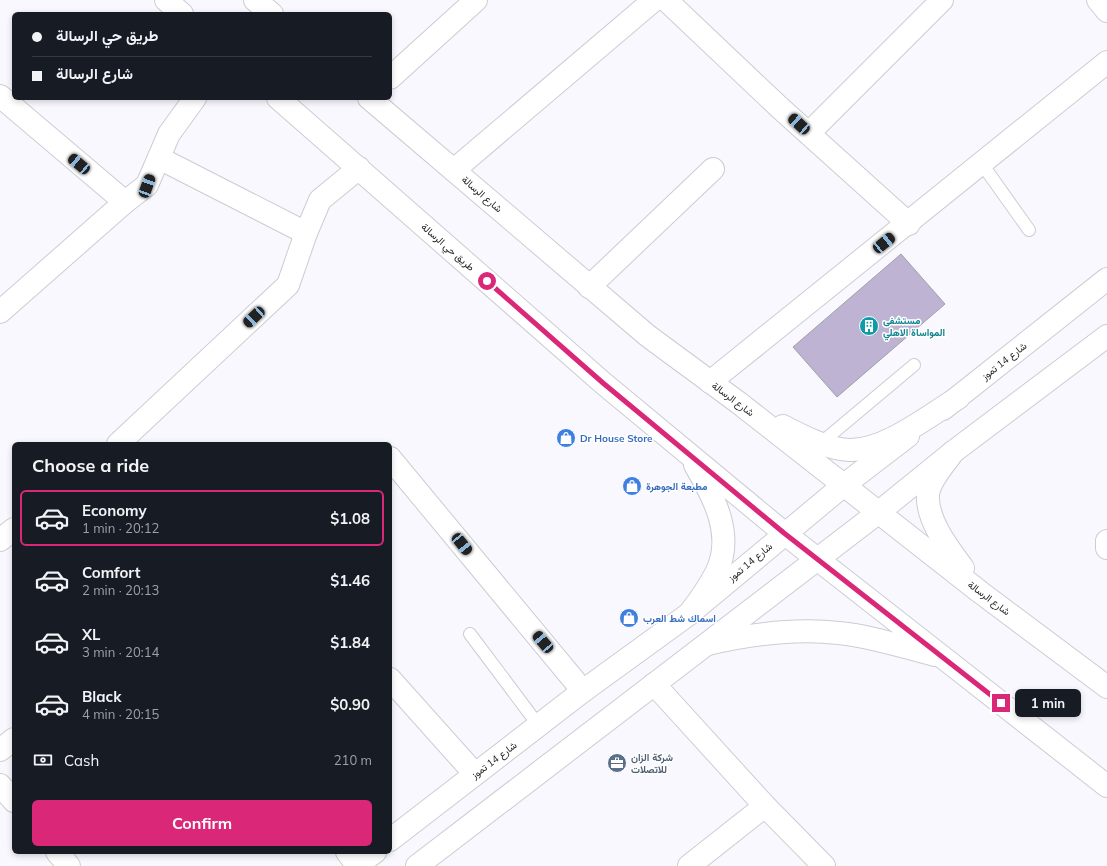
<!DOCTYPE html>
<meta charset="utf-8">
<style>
:root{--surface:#171b24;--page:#242831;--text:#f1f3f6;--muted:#9ea1a6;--line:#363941;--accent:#db2777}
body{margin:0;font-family:Mulish,Vazirmatn,sans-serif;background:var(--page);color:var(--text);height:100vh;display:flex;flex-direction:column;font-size:15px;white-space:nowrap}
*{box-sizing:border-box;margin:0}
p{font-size:13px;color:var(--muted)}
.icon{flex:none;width:22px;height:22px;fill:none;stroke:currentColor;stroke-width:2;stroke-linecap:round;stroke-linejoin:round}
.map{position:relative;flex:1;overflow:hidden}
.panel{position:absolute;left:12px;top:442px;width:380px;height:412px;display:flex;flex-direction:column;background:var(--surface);border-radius:6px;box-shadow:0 2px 6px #0003}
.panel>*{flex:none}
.top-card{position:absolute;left:12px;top:12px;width:380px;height:88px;border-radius:6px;box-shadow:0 2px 6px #0003;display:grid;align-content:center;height:88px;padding:0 20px;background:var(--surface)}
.end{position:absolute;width:18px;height:18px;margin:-9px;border:5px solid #db2777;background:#fff;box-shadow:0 0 0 2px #fff}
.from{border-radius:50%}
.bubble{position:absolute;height:28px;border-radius:6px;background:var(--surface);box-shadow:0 2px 6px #0003;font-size:13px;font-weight:700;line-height:28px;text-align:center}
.car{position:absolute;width:12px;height:24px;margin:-12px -6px;border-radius:5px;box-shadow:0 0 3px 1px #0007;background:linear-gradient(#222 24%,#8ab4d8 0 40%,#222 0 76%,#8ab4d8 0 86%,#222 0)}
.top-card b{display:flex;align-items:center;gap:14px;height:38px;font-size:15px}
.top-card b+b{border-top:1px solid var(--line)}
.top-card i{width:10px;height:10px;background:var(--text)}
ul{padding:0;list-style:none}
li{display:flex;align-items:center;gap:12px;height:56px;margin:0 8px 6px;padding:0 12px;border:2px solid transparent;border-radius:6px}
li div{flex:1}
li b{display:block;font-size:15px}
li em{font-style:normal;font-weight:700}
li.active{border-color:var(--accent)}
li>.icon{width:36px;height:36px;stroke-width:1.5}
h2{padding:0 20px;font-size:18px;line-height:48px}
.pay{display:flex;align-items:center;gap:10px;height:44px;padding:0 20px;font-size:15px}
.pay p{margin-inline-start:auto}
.action{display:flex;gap:8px;margin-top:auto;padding:8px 20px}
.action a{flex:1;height:46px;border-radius:6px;background:var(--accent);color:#fff;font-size:16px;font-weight:700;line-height:46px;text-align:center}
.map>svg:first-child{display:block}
</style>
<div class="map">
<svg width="1107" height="866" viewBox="0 0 1107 866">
<rect width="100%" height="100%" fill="#f8f8fe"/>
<polygon fill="#beb3d3" stroke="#a2a0a6" points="901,254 945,304 837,397 793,347"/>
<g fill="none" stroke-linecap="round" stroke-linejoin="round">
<defs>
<g id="lane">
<polyline points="982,164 1029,230"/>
<polyline points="821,443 914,365"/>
<polyline points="470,634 539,726"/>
</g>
<g id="street">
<polyline points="666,0 779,107 909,224"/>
<polyline points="1098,0 1107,11"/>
<polyline points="390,78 476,0"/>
<polyline points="0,96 125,202"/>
<polyline points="809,133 942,0"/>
<polyline points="159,158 306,233"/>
<polyline points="454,170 654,0"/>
<polyline points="589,287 713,169"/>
<polyline points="0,312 125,202 147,185 169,134 195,98"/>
<polyline points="710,382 1107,62"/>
<polyline points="118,444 288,285 306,233 320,200 359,168"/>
<polyline points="390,458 583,691"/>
<polyline points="0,540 14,529"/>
<polyline points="1107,541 1107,548"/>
<polyline points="390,679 475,774"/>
<polyline points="654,684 765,806 824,866"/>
<polyline points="0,750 14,739"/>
<polyline points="0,785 14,801"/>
<polyline points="57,852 69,866"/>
<polyline points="347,852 357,865"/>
<polyline points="689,866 765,806"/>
</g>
<g id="secondary">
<polyline points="943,409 1107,279"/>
<polyline points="390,840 583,691 689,614 844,485 908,436"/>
<polyline points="356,866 375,852"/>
<polyline points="417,866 879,512 953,452 1107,336"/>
</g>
<g id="primary">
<polyline points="166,0 182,14"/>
<polyline points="255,0 272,14"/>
<polyline points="278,98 603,383 784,533 1107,786"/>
<polyline points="369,98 648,336 739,403 980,592 1107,687"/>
<path d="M783 426C802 436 827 449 849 450 885 451 928 416 958 398"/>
<path d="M953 452C945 464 930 479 928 494 926 520 949 549 963 568"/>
<path d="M689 614C699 601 709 587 716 573 735 536 714 497 695 465"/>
<path d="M708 644C751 634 794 628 839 633 871 636 903 647 935 655"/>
</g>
</defs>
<use href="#lane" stroke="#cccdd4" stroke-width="14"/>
<use href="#street" stroke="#cccdd4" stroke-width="24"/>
<use href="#secondary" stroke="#cccdd4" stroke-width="24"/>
<use href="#primary" stroke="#cccdd4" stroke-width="24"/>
<use href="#lane" stroke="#fff" stroke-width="12"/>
<use href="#street" stroke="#fff" stroke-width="22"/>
<use href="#secondary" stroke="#fff" stroke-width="22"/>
<use href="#primary" stroke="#fff" stroke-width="22"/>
</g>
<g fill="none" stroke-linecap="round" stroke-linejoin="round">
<polyline stroke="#db2777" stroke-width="5" points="487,281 603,383 784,533 1001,703"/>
</g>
<defs>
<symbol id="building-disc" viewBox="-11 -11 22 22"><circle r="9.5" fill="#0f9aa8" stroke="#fff"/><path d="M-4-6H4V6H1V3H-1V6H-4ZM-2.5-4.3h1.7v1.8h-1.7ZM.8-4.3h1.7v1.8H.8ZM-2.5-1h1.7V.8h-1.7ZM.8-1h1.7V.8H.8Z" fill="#fff"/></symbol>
<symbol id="shop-disc" viewBox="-11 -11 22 22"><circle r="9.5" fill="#3f7fe0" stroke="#fff"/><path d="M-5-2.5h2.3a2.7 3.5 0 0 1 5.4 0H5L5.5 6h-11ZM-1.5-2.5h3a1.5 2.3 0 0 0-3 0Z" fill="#fff"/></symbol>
<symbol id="office-disc" viewBox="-11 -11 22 22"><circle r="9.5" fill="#5c6f8a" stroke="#fff"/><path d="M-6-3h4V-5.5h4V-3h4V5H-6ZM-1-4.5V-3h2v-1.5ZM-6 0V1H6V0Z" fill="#fff"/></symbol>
</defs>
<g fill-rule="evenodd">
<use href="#building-disc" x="858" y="315" width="22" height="22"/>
<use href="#shop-disc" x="555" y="427" width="22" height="22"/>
<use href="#shop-disc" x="621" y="475" width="22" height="22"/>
<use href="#shop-disc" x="618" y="607" width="22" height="22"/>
<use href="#office-disc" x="606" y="752" width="22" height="22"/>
</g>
<g text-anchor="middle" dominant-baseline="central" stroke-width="3" stroke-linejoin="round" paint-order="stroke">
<g font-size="10" fill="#1b1b1d" stroke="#fff">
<text transform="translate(482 194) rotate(41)">شارع الرسالة</text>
<text transform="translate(448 247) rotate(41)">طريق حي الرسالة</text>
<text transform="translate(1004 361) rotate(-38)">شارع 14 تموز</text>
<text transform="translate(733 399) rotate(37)">شارع الرسالة</text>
<text transform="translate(750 562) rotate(-40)">شارع 14 تموز</text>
<text transform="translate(989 598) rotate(37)">شارع الرسالة</text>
<text transform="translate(494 760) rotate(-37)">شارع 14 تموز</text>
</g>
<g font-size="10" font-weight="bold" fill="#0d838f" stroke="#fff" text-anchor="start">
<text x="883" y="320">مستشفى<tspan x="883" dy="12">المواساة اﻻهلي</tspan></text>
</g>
<g font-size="10" font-weight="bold" fill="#366cbe" stroke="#fff" text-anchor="start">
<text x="580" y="438">Dr House Store</text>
<text x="646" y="486">مطبعة الجوهرة</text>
<text x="643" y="618">اسماك شط العرب</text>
</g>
<g font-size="10" font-weight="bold" fill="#4e5e75" stroke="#fff" text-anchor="start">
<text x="631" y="757">شركة الزان<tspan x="631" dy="12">للاتصلات</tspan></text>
</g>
</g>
</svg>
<i class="end from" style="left:487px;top:281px"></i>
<i class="end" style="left:1001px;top:703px"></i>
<div class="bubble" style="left:1015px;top:689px;width:66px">1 min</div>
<i class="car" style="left:799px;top:124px;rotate:312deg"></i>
<i class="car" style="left:79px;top:164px;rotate:310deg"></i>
<i class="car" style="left:147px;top:186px;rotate:20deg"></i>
<i class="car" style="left:884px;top:243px;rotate:51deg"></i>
<i class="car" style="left:254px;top:317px;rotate:227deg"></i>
<i class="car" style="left:462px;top:544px;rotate:141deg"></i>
<i class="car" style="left:543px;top:642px;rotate:320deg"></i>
<div class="top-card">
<b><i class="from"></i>طريق حي الرسالة</b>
<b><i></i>شارع الرسالة</b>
</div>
<section class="panel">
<h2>Choose a ride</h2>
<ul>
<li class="active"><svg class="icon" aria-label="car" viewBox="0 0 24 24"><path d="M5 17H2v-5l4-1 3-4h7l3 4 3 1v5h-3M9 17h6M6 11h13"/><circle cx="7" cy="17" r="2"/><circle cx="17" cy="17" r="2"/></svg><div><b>Economy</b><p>1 min · 20:12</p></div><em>$1.08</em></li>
<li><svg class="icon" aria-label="car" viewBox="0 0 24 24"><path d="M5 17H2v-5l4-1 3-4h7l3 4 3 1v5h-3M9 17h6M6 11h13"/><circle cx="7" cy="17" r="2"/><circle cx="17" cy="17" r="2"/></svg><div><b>Comfort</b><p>2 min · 20:13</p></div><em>$1.46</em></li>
<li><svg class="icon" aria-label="car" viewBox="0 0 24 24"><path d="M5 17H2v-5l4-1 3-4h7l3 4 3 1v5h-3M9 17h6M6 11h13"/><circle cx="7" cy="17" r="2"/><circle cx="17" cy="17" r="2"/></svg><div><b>XL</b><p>3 min · 20:14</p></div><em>$1.84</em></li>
<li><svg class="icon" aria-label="car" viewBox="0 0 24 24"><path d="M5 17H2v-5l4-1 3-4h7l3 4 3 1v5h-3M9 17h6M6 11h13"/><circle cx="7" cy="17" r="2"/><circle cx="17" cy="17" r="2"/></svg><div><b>Black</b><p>4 min · 20:15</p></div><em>$0.90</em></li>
</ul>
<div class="pay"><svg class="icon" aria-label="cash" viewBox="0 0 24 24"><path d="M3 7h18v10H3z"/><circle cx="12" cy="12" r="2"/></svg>Cash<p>210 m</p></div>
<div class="action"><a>Confirm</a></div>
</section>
</div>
